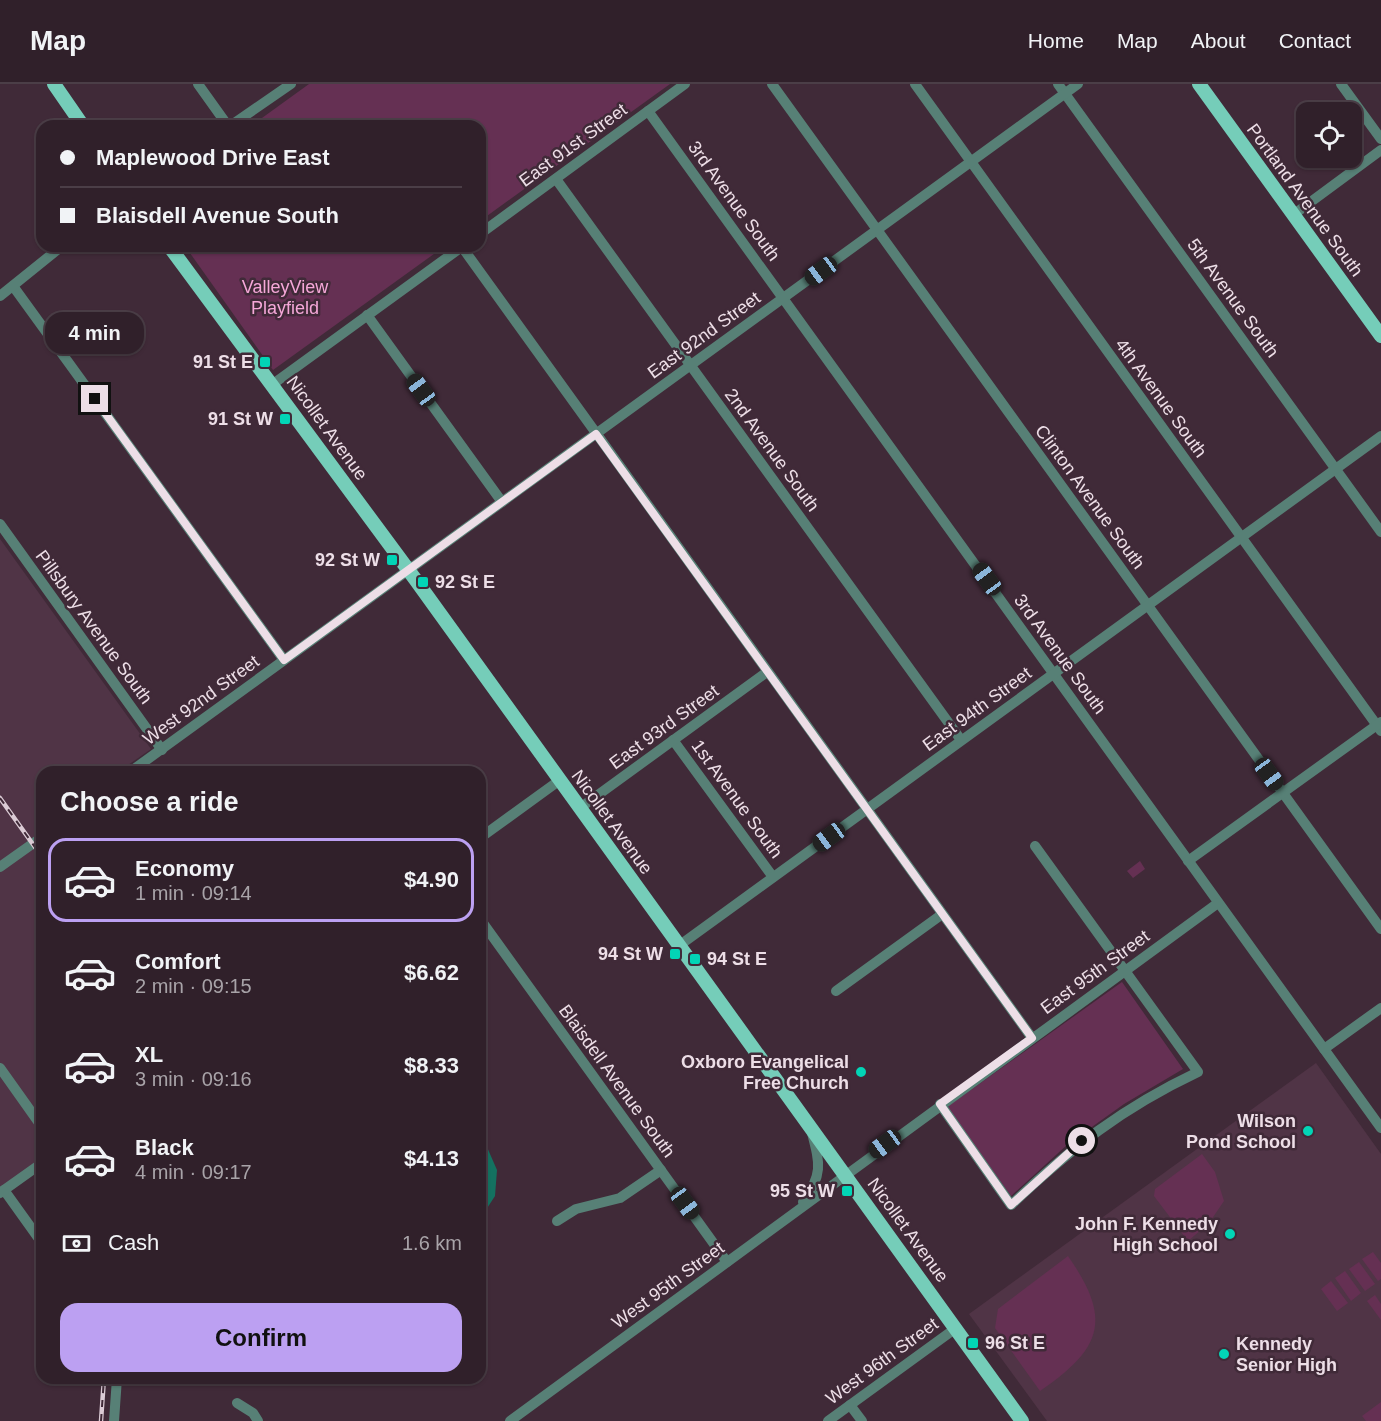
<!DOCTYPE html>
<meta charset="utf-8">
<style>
:root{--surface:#30202a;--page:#382832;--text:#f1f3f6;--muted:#a8a3a8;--line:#4b3e47;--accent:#bca0f2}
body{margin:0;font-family:Arial,sans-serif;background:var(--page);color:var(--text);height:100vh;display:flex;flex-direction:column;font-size:22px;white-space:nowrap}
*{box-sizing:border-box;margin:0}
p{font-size:20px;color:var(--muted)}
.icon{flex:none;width:33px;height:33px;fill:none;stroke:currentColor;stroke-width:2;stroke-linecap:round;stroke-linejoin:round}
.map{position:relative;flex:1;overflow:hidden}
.sheet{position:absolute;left:36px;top:682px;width:450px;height:618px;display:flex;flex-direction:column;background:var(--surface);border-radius:18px;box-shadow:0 2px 4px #0004,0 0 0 2px var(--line)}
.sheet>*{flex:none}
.hud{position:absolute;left:36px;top:36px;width:450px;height:132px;border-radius:18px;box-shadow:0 2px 4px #0004,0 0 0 2px var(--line);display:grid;align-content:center;height:132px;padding:0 24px;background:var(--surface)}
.buttons{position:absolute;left:1296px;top:18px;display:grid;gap:12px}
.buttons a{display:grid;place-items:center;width:66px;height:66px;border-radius:12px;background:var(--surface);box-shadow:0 2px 4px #0004,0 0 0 2px var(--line);font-size:30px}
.end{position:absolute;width:27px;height:27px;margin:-14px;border:8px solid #eddee7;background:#111;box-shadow:0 0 0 3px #111}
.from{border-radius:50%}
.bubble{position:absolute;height:42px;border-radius:18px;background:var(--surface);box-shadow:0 2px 4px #0004,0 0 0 2px var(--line);font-size:20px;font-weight:700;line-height:42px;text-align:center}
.car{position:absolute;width:18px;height:36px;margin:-18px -9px;border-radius:8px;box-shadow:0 0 4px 2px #0007;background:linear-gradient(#222 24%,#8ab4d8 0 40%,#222 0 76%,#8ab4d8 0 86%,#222 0)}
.hud b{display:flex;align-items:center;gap:21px;height:57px;font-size:22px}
.hud b+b{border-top:2px solid var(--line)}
.hud i{width:15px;height:15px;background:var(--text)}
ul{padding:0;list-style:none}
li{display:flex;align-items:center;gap:18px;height:84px;margin:0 12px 9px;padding:0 12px;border:3px solid transparent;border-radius:18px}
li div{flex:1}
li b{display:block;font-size:22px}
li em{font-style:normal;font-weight:700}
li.current{border-color:var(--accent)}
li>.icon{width:54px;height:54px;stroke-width:1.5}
h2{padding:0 24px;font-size:27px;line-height:72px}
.pay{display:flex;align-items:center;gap:15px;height:66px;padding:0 24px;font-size:22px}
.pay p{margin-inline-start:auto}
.action{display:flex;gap:12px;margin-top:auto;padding:12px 24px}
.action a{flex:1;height:69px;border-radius:18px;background:var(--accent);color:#111;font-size:24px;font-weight:700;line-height:69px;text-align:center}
header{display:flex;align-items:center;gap:36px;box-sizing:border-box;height:84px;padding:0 30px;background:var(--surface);border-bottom:2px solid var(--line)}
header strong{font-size:28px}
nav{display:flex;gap:33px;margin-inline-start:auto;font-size:21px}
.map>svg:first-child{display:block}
</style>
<header>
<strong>Map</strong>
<nav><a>Home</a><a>Map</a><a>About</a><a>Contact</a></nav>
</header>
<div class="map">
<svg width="1381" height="1337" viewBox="0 0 1381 1337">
<rect width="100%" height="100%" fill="#402a38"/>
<g fill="#503446">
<polygon points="0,455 151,665 118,688 42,688 42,744 35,749 42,759 42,1083 0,1115"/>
<polygon points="1316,979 1381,1070 1381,1337 1047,1337 969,1230"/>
</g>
<g fill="#653053">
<polygon points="309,0 670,0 480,137 480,42 251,42"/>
<polygon points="185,162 445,162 273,286"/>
<polygon points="1140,777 1145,785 1133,794 1127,787"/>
<polygon points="1122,898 1183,985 1124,1020 1068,1060 1011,1112 947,1023"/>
<polygon points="1202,1070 1215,1088 1224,1117 1209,1139 1188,1157 1154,1112 1155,1105"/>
<polygon points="1373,1168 1381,1179 1381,1195 1378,1197 1362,1175"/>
<path d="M1068 1172C1112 1235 1103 1264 1040 1307L995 1244 998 1225Z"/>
<polygon points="1359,1178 1375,1200 1365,1207 1349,1185"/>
<polygon points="1345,1187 1361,1209 1351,1217 1335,1194"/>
<polygon points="1331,1197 1348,1219 1337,1227 1321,1205"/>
<polygon points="1375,1211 1381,1220 1381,1236 1367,1217"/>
<polygon points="1381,1318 1381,1337 1366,1337 1362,1332"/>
</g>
<polygon fill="#147160" points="480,1047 497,1086 495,1112 480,1135"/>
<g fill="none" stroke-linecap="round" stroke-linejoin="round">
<g stroke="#578076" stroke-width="10">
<polyline points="198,0 228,42"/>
<polyline points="772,0 1381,845"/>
<polyline points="915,0 1381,647"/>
<polyline points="1058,0 1381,448"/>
<polyline points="1341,0 1381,55"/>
<polyline points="648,27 1381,1044"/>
<polyline points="230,42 291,0"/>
<polyline points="556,95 961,656"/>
<polyline points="1293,131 1381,66"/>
<polyline points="480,150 685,0"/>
<polyline points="462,163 1032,954"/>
<polyline points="13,202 284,576"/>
<polyline points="0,212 62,162"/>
<polyline points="367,231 502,418"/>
<polyline points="273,300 463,162"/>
<polyline points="0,440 162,666"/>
<polyline points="673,656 773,793"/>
<polyline points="130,688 1078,0"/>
<polyline points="330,688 331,688"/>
<polyline points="580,724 767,588"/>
<polyline points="480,754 560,696"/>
<polyline points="1188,777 1381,638"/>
<polyline points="0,783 42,753"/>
<polyline points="480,835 727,1178"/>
<polyline points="680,861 1381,352"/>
<polyline points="836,907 941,831"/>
<polyline points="1324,965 1381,924"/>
<polyline points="0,984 42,1043"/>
<path d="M940 1020 1011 1121C1071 1064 1122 1024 1198 988L1035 762"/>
<polyline points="4,1106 42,1159"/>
<polyline points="0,1109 42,1079"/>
<path d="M803 1118C823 1091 820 1080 812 1049"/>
<polyline points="557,1137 576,1125 620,1114 661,1086"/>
<polyline points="237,1319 253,1329 258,1337"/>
<polyline points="850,1321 862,1337"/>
<polyline points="114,1337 117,1294"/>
<polyline points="510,1337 1218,819"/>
<polyline points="828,1337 956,1244"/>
</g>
<g stroke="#75cdb9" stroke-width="14">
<polyline points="54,0 83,42"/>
<polyline points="1199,0 1381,252"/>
<polyline points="169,162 415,495 1022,1337"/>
</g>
<defs>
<g id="rail">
<polyline points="0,714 42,773"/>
<polyline points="101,1337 104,1294"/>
</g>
</defs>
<use href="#rail" stroke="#dbcbd5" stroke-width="4.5"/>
<use href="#rail" stroke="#402a38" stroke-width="2" stroke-dasharray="7" stroke-linecap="butt"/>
</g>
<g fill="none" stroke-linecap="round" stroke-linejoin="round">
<polyline stroke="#eddee7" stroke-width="8" points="95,315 284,576 596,350 1032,954 940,1020 1011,1121 1082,1057"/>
</g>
<g fill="#02d5b6" stroke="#402a38" stroke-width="2">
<rect x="259" y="272" width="12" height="12" rx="3"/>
<rect x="279" y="329" width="12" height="12" rx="3"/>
<rect x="386" y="470" width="12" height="12" rx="3"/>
<rect x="417" y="492" width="12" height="12" rx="3"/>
<rect x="669" y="864" width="12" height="12" rx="3"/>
<rect x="689" y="869" width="12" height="12" rx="3"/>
<circle cx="861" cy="988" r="6"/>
<circle cx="1308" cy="1047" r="6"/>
<rect x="841" y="1101" width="12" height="12" rx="3"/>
<circle cx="1230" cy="1150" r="6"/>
<rect x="967" y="1253" width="12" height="12" rx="3"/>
<circle cx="1224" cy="1270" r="6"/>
</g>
<g text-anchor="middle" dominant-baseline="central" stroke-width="5" stroke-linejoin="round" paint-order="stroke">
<g font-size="18" fill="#eddee7" stroke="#402a38">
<text transform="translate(573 61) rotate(-36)">East 91st Street</text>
<text transform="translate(1305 116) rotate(54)">Portland Avenue South</text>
<text transform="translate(734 117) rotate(54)">3rd Avenue South</text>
<text transform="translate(1233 214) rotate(54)">5th Avenue South</text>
<text transform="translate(704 251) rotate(-36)">East 92nd Street</text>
<text transform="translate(1161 314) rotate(54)">4th Avenue South</text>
<text transform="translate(327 344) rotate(54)">Nicollet Avenue</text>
<text transform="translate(772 366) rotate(54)">2nd Avenue South</text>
<text transform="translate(1090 413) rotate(54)">Clinton Avenue South</text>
<text transform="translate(94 543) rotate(54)">Pillsbury Avenue South</text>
<text transform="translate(1060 570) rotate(54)">3rd Avenue South</text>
<text transform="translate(201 616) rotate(-36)">West 92nd Street</text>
<text transform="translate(977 625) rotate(-36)">East 94th Street</text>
<text transform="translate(664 643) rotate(-36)">East 93rd Street</text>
<text transform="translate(737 715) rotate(54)">1st Avenue South</text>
<text transform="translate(612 738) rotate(54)">Nicollet Avenue</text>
<text transform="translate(1095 888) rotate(-36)">East 95th Street</text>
<text transform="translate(617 997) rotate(54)">Blaisdell Avenue South</text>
<text transform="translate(908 1146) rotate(54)">Nicollet Avenue</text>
<text transform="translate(668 1201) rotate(-36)">West 95th Street</text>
<text transform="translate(882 1277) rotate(-36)">West 96th Street</text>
</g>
<g font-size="18" fill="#f5a7d8" stroke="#402a38">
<text x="285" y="203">ValleyView<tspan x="285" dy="21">Playfield</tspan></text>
</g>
<g font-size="18" font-weight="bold" fill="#eddee7" stroke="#402a38" text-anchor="end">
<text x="253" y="278">91 St E</text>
<text x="273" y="335">91 St W</text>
<text x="380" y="476">92 St W</text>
<text x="435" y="498" text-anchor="start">92 St E</text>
<text x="663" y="870">94 St W</text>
<text x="707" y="875" text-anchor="start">94 St E</text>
<text x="849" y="978">Oxboro Evangelical<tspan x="849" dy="21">Free Church</tspan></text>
<text x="1296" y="1037">Wilson<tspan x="1296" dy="21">Pond School</tspan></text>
<text x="835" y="1107">95 St W</text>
<text x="1218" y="1140">John F. Kennedy<tspan x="1218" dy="21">High School</tspan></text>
<text x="985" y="1259" text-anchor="start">96 St E</text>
<text x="1236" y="1260" text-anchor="start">Kennedy<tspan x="1236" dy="21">Senior High</tspan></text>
</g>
</g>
</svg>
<div class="buttons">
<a><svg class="icon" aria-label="locate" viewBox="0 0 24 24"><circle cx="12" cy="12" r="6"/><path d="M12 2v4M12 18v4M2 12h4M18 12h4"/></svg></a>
</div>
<i class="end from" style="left:1082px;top:1057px"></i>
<i class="end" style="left:95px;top:315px"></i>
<div class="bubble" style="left:45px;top:228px;width:99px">4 min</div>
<i class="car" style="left:821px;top:187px;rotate:234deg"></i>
<i class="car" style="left:421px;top:306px;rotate:324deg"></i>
<i class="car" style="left:987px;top:495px;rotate:324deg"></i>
<i class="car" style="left:1269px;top:690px;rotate:144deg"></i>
<i class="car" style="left:829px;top:753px;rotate:234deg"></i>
<i class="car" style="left:885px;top:1060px;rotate:234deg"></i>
<i class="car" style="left:685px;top:1119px;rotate:144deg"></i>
<div class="hud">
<b><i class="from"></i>Maplewood Drive East</b>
<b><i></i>Blaisdell Avenue South</b>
</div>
<section class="sheet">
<h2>Choose a ride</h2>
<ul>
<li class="current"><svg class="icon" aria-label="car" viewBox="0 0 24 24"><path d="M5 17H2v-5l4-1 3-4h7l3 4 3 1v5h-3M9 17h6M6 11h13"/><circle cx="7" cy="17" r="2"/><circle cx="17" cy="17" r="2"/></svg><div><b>Economy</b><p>1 min · 09:14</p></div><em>$4.90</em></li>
<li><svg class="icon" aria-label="car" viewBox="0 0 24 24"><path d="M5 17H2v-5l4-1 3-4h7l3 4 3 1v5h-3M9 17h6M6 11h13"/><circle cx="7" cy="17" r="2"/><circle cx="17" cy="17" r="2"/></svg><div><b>Comfort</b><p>2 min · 09:15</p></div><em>$6.62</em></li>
<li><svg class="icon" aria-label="car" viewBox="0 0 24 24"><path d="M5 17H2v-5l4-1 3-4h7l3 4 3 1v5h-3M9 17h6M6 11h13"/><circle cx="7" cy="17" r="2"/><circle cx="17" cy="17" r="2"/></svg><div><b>XL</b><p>3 min · 09:16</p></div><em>$8.33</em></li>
<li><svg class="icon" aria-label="car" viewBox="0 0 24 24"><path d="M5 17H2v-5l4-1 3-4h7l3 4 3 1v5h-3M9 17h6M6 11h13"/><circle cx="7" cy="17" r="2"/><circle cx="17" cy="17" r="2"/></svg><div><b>Black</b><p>4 min · 09:17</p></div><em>$4.13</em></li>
</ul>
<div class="pay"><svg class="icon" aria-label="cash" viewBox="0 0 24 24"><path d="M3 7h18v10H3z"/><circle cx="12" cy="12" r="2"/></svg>Cash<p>1.6 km</p></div>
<div class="action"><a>Confirm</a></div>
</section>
</div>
